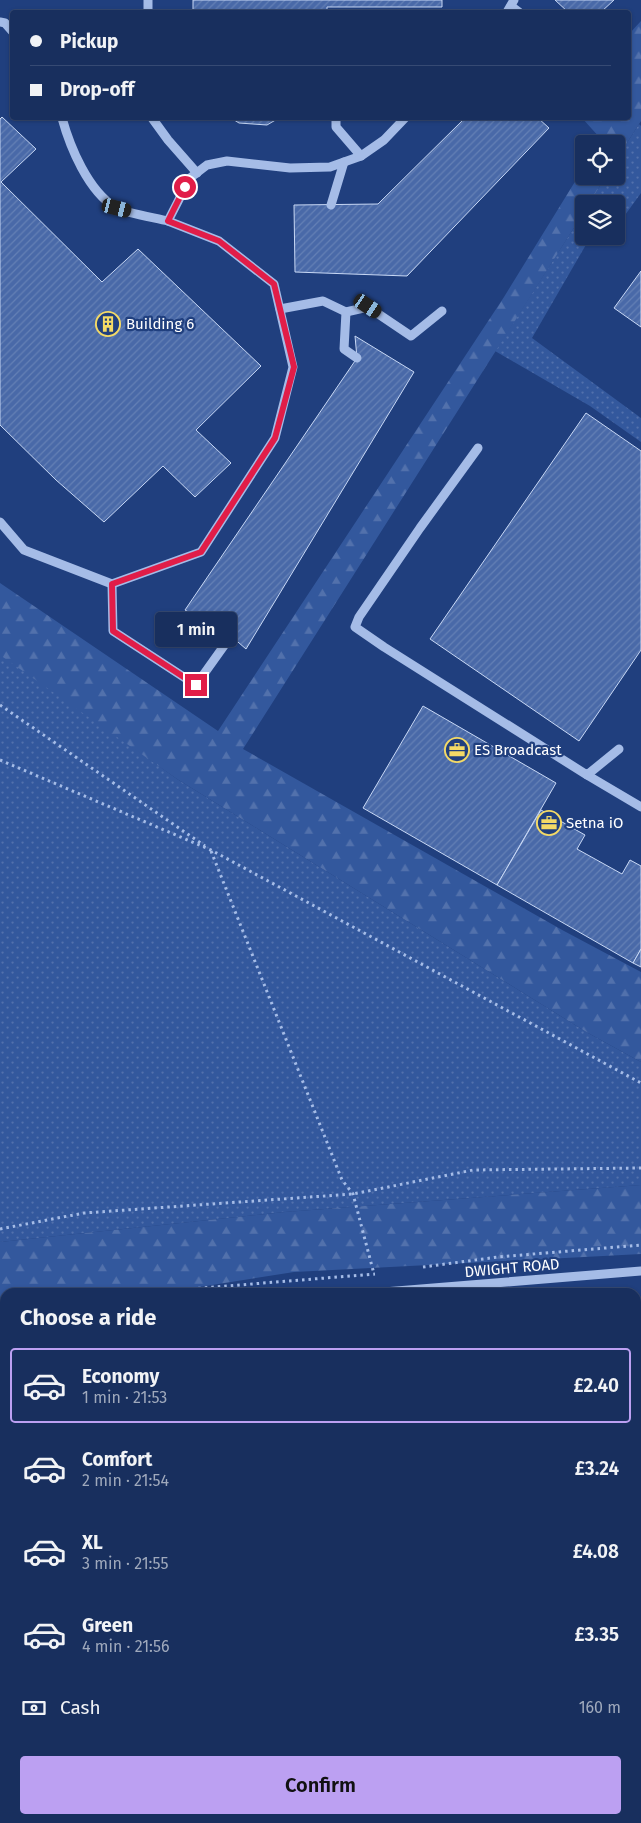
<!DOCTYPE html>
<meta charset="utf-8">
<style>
:root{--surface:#182f5e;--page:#213764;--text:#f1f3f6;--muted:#9fa9bc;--line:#364a73;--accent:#bca0f2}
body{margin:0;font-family:"Fira Sans",sans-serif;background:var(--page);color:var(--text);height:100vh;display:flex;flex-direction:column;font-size:19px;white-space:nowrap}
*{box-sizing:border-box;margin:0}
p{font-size:16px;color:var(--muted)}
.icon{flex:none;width:28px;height:28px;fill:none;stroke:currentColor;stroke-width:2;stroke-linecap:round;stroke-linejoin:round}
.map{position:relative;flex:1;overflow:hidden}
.details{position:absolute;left:0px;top:1288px;width:641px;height:536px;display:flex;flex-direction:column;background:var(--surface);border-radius:15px 15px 0 0;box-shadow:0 1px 4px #0004,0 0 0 1px var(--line)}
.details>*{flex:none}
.guide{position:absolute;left:10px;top:10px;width:621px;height:110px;border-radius:5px;box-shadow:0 1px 4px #0004,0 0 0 1px var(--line);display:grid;align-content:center;height:110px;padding:0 20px;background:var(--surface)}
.buttons{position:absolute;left:575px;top:135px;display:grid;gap:10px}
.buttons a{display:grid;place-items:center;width:50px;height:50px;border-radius:5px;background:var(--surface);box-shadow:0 1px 4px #0004,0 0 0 1px var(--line);font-size:25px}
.end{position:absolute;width:22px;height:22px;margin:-11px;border:6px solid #e11d48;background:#fff;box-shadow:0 0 0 2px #fff}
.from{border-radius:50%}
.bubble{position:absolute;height:35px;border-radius:5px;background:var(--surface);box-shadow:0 1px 4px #0004,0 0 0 1px var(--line);font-size:16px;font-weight:600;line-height:35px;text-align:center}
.car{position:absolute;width:15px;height:30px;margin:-15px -8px;border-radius:6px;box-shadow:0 0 4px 1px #0007;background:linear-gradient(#222 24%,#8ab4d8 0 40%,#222 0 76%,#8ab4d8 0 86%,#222 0)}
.guide b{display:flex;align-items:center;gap:18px;height:48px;font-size:19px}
.guide b+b{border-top:1px solid var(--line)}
.guide i{width:12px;height:12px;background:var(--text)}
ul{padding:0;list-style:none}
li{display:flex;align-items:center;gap:15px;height:75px;margin:0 10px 8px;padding:0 10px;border:2px solid transparent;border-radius:5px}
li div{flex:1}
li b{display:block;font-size:19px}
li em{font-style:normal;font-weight:600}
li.active{border-color:var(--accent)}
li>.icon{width:45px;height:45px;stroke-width:1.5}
h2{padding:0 20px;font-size:22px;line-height:60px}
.pay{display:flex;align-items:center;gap:12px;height:55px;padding:0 20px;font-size:19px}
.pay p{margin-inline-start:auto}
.primary-button{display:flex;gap:10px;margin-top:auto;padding:10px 20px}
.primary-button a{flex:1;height:58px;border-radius:5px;background:var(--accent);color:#111;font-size:20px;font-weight:600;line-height:58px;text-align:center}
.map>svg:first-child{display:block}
</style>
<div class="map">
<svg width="641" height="1823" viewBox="0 0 641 1823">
<defs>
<pattern id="grass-dots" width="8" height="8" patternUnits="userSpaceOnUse" patternTransform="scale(1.25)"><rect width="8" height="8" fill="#33589d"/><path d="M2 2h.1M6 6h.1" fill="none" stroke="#5271ac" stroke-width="1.8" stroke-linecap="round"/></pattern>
<pattern id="forest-firs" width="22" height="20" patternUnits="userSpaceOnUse" patternTransform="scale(1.25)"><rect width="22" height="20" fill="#33589d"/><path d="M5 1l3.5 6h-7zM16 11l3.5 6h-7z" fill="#5271ac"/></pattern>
<pattern id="building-hatch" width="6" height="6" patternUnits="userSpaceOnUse" patternTransform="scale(1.25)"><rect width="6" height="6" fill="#4969a8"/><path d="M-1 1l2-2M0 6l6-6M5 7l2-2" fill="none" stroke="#6480b5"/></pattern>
</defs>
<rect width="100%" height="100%" fill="#203f7e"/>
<g fill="url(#grass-dots)">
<polygon points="639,124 641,126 641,193 620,222 616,223 616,204 589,204 606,176 616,176 616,160"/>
<polygon points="584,212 584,236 591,236 532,338 641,418 641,442 590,406 495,351"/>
<polygon points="0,652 177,779 588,1033 641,1062 641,1185 285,1212 0,1242"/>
</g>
<g fill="url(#forest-firs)">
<polygon points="641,21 641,121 616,160 616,144 598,144 601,139 582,118 629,118 629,34"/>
<polygon points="584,167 584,176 606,176 589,204 584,204 584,212 243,749 564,931 641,972 641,1062 588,1033 177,779 0,655 0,583 218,731 504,297"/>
<polygon points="641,1185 641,1254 294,1272 168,1292 5,1292 5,1319 0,1320 0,1242 285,1212"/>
</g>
<g fill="url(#building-hatch)" stroke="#c8d8f5">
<polygon points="193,0 442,0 442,7 327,7 327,12 193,12"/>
<polygon points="555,0 614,0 601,12 568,12"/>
<polygon points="2,117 36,149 1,182 102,282 138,249 261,366 196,430 231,463 195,497 163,466 104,522 56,480 0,425 0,119"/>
<polygon points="231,118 279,118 267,125 239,123"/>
<polygon points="465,118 538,118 549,128 407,276 295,272 294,205 378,204"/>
<polygon points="641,271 641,327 614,308"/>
<polygon points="355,336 414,372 246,649 231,636 185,610 357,358"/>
<polygon points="586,413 641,451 641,650 579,741 430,639"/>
<polygon points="423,706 556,783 497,885 363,808"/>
<polygon points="541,810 585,835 577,849 622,874 630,860 641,866 641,949 633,963 497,885"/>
<polygon points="641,949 641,967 633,963"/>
<rect x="636" y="1317" width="5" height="162"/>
<polygon points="641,1764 641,1823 523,1823 523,1819 636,1819 636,1765"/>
<polygon points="2,1767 5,1767 5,1802"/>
<polygon points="6,1819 350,1819 350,1823 7,1823"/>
<polygon points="444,1819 499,1819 499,1823 445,1823"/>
</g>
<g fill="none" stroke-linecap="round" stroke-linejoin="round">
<g stroke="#a5bce7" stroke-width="3" stroke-dasharray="2.5 4" stroke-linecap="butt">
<polyline points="0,705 205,846"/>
<polyline points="0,760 211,850 641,1083"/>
<polyline points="211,851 342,1180 353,1194 374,1274"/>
<polyline points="0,1229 84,1213 353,1194 473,1170 641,1168"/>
<polyline points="423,1267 498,1257 641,1245"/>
<polyline points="153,1292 375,1274"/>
<polyline points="0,1305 5,1305"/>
</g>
<g stroke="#a5bce7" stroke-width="9">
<polyline points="511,6 519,12"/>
<polyline points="148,12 148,0"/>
<polyline points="507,12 514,0"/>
<polyline points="0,22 5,23 12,31"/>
<path d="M62 118C70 147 88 191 116 208 126 213 156 218 168 221L190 178 207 165 227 161 290 168 330 167 361 156 384 140 405 118"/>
<polyline points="152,118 168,140 197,173"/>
<polyline points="336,118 336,127 361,156"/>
<polyline points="331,205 344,162"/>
<polyline points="280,309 323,301 346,312 344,349 357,358"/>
<polyline points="346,312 368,307 411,336 442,311"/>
<polyline points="478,448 420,528 359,617 355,627 384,647 587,775 619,749"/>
<polyline points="0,522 24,550 112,584 201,552 275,438 293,367 274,284 219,241 168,221"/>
<polyline points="112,584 113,631 196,685 231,636"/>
<polyline points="587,775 641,807"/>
<polyline points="384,1292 641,1271"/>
<polyline points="0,1336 5,1335"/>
<polyline points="636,1520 641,1519"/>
<polyline points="636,1583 641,1583"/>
<polyline points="0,1631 5,1630"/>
</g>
</g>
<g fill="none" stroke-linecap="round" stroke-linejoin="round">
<polyline stroke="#e11d48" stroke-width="6" points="185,187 168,221 219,241 274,284 294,367 275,438 201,552 112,584 113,631 196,685"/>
</g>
<defs>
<symbol id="building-ring" viewBox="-11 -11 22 22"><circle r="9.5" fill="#203f7e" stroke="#f4da66" stroke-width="1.5"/><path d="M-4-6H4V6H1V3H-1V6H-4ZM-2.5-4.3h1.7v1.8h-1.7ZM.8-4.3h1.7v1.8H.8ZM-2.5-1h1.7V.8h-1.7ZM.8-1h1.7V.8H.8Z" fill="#f4da66"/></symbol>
<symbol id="office-ring" viewBox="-11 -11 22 22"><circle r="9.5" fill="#203f7e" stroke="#f4da66" stroke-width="1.5"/><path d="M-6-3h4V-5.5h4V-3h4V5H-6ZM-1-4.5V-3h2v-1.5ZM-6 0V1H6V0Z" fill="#f4da66"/></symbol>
</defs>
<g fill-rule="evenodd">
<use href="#building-ring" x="94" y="310" width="28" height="28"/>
<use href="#office-ring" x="443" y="736" width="28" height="28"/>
<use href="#office-ring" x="535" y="809" width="28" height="28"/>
</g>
<g text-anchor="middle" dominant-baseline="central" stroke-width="4.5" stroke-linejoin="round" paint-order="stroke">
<g font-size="15" fill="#fff" stroke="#203f7e" text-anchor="start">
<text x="126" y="324">Building 6</text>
<text x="474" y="750">ES Broadcast</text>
<text x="566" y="823">Setna iO</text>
</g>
<g font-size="15" fill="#fff" stroke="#203f7e">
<text transform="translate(512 1268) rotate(-5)">DWIGHT ROAD</text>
</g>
</g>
</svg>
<div class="buttons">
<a><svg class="icon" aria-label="locate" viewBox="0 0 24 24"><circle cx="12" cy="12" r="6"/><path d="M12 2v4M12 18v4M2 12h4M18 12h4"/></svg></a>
<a><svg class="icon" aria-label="layers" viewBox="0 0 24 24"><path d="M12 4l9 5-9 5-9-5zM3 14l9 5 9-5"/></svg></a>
</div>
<i class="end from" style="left:185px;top:187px"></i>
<i class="end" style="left:196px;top:685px"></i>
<div class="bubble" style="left:155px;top:612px;width:82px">1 min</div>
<i class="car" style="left:117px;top:208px;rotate:104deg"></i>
<i class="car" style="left:368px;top:306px;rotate:124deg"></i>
<div class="guide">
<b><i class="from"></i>Pickup</b>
<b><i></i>Drop-off</b>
</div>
<section class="details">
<h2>Choose a ride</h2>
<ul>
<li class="active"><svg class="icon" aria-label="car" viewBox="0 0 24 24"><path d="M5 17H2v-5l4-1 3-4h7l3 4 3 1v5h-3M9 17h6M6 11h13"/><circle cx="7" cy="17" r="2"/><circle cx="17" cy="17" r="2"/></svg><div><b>Economy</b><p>1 min · 21:53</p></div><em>£2.40</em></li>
<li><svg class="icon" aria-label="car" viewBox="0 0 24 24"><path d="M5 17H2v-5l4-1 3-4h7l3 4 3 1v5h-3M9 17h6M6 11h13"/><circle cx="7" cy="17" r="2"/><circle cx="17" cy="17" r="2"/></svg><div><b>Comfort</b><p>2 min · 21:54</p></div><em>£3.24</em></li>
<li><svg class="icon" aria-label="car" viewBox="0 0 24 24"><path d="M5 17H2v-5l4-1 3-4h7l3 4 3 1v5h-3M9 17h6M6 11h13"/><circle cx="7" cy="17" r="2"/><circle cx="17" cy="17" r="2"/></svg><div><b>XL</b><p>3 min · 21:55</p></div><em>£4.08</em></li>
<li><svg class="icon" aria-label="car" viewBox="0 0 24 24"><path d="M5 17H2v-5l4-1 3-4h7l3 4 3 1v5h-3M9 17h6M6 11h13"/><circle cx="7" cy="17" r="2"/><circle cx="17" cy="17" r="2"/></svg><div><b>Green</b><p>4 min · 21:56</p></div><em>£3.35</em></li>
</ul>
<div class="pay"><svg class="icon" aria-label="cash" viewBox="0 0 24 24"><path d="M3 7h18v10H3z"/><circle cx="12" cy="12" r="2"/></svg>Cash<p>160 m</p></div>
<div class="primary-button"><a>Confirm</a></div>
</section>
</div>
